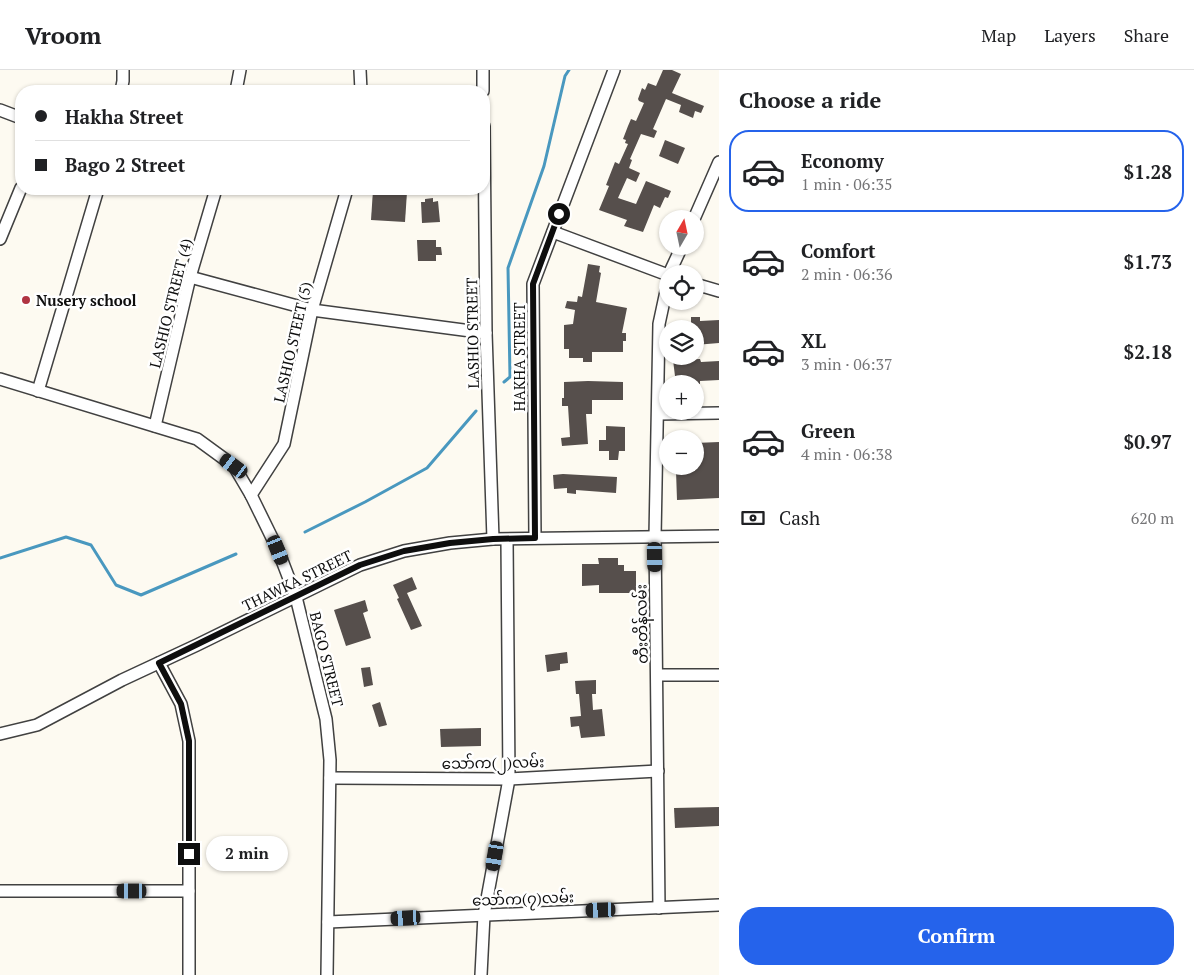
<!DOCTYPE html>
<meta charset="utf-8">
<style>
:root{--surface:#fff;--page:#f6f6f6;--text:#202124;--muted:#757577;--line:#e0e0e0;--accent:#2563eb}
body{margin:0;font-family:"PT Serif","Noto Sans Myanmar",serif;background:var(--page);color:var(--text);height:100vh;display:flex;flex-direction:column;font-size:19px;white-space:nowrap}
*{box-sizing:border-box;margin:0}
p{font-size:16px;color:var(--muted)}
.icon{flex:none;width:28px;height:28px;fill:none;stroke:currentColor;stroke-width:2;stroke-linecap:round;stroke-linejoin:round}
.map{position:relative;flex:1;overflow:hidden}
.details{display:flex;flex-direction:column;background:var(--surface);width:475px}
.details>*{flex:none}
.hud{position:absolute;left:15px;top:15px;width:475px;height:110px;border-radius:20px;box-shadow:0 1px 4px #0004;display:grid;align-content:center;height:110px;padding:0 20px;background:var(--surface)}
.needle{width:32px;rotate:9deg}
.fabs{position:absolute;left:659px;top:140px;display:grid;gap:10px}
.fabs a{display:grid;place-items:center;width:45px;height:45px;border-radius:50%;background:var(--surface);box-shadow:0 1px 4px #0004;font-size:25px}
.end{position:absolute;width:22px;height:22px;margin:-11px;border:6px solid #0e0e0e;background:#fff;box-shadow:0 0 0 2px #fff}
.from{border-radius:50%}
.bubble{position:absolute;height:35px;border-radius:18px;background:var(--surface);box-shadow:0 1px 4px #0004;font-size:16px;font-weight:600;line-height:35px;text-align:center}
.car{position:absolute;width:15px;height:30px;margin:-15px -8px;border-radius:6px;box-shadow:0 0 4px 1px #0007;background:linear-gradient(#222 24%,#8ab4d8 0 40%,#222 0 76%,#8ab4d8 0 86%,#222 0)}
.hud b{display:flex;align-items:center;gap:18px;height:48px;font-size:19px}
.hud b+b{border-top:1px solid var(--line)}
.hud i{width:12px;height:12px;background:var(--text)}
ul{padding:0;list-style:none}
li{display:flex;align-items:center;gap:15px;height:82px;margin:0 10px 8px;padding:0 10px;border:2px solid transparent;border-radius:20px}
li div{flex:1}
li b{display:block;font-size:19px}
li em{font-style:normal;font-weight:600}
li.current{border-color:var(--accent)}
li>.icon{width:45px;height:45px;stroke-width:1.5}
h2{padding:0 20px;font-size:22px;line-height:60px}
.pay{display:flex;align-items:center;gap:12px;height:55px;padding:0 20px;font-size:19px}
.pay p{margin-inline-start:auto}
.action{display:flex;gap:10px;margin-top:auto;padding:10px 20px}
.action a{flex:1;height:58px;border-radius:20px;background:var(--accent);color:#fff;font-size:20px;font-weight:600;line-height:58px;text-align:center}
header{display:flex;align-items:center;gap:30px;box-sizing:border-box;height:70px;padding:0 25px;background:var(--surface);border-bottom:1px solid var(--line)}
header strong{font-size:24px}
nav{display:flex;gap:28px;margin-inline-start:auto;font-size:18px}
main{display:flex;flex:1;min-height:0}
.map>svg:first-child{display:block}
</style>
<header>
<strong>Vroom</strong>
<nav><a>Map</a><a>Layers</a><a>Share</a></nav>
</header>
<main>
<div class="map">
<svg width="719" height="905" viewBox="0 0 719 905">
<rect width="100%" height="100%" fill="#fdfaf1"/>
<g fill="none" stroke-linecap="round" stroke-linejoin="round">
<g stroke="#4998bf" stroke-width="3">
<polyline points="504,312 510,307 508,198 544,96 565,6 569,0"/>
<polyline points="305,462 365,432 427,398 476,341"/>
<polyline points="0,488 66,467 91,475 116,515 141,525 236,484"/>
</g>
</g>
<g fill="#564f4c">
<polygon points="663,0 672,0 681,4 672,23 704,36 701,43 695,41 693,48 679,42 681,35 666,29 653,59 657,61 654,68 641,64 630,89 632,90 629,98 640,103 636,112 627,108 618,128 636,134 646,111 671,121 668,128 665,127 660,138 654,135 643,162 624,156 627,150 599,140 609,116 606,115 615,92 619,94 628,74 625,73 626,70 623,69 628,56 631,49 636,51 644,33 639,31 638,29 642,18 645,20 648,13 656,16"/>
<polygon points="665,70 685,78 678,94 659,86"/>
<polygon points="373,120 407,122 405,152 371,150"/>
<polygon points="433,128 433,132 438,131 440,152 422,153 421,132 425,132 425,129"/>
<polygon points="417,170 436,170 436,177 441,177 442,185 436,185 436,191 418,191"/>
<polygon points="588,194 600,196 599,202 601,203 596,232 627,238 622,263 626,263 626,271 623,271 623,282 592,282 592,292 583,292 583,288 569,288 569,279 564,279 564,255 573,254 575,240 565,238 567,231 577,232 578,226 582,227"/>
<polygon points="691,247 700,247 700,251 719,250 719,273 695,275 695,259 691,259"/>
<polygon points="700,289 701,292 719,291 719,310 700,311 700,314 676,314 673,290"/>
<polygon points="588,311 623,312 623,330 592,330 592,344 586,344 588,374 562,376 561,368 570,367 568,336 562,336 562,328 564,328 564,312"/>
<polygon points="606,356 625,357 625,381 619,381 618,390 609,390 609,381 599,381 599,370 606,370"/>
<polygon points="719,372 719,428 677,430 676,401 695,401 695,373"/>
<polygon points="563,404 617,407 616,423 576,420 576,424 567,423 567,418 554,419 553,405"/>
<polygon points="598,488 618,488 618,495 624,495 624,501 636,501 636,523 599,523 599,515 582,516 582,494 599,494"/>
<polygon points="412,507 417,519 407,523 422,556 411,560 397,529 399,528 393,515"/>
<polygon points="365,530 368,541 363,543 371,568 346,576 334,540"/>
<polygon points="567,582 568,593 560,594 560,600 547,602 545,585"/>
<polygon points="370,597 373,615 364,617 361,598"/>
<polygon points="596,610 596,624 592,624 593,640 602,639 605,666 581,668 579,656 571,657 570,647 581,646 579,624 576,624 575,611"/>
<polygon points="380,632 387,655 379,657 372,635"/>
<polygon points="481,658 481,676 441,677 440,659"/>
<polygon points="719,737 719,756 675,758 674,738"/>
</g>
<g fill="none" stroke-linecap="round" stroke-linejoin="round">
<defs>
<g id="minor">
<polyline points="360,0 361,21"/>
<polyline points="483,0 483,21"/>
<polyline points="121,21 123,11 123,0"/>
<polyline points="236,21 240,0"/>
<polyline points="0,40 21,48"/>
<polyline points="484,56 486,263 493,469"/>
<polyline points="694,149 719,92"/>
<polyline points="553,162 668,205"/>
<polyline points="0,169 21,118"/>
<polyline points="669,204 682,176"/>
<polyline points="190,207 312,240 486,263"/>
<polyline points="695,214 719,221"/>
<polyline points="0,309 197,369 234,396 251,425 278,480 296,527 326,649 330,690 327,905"/>
<polyline points="38,321 98,119"/>
<polyline points="658,344 719,343"/>
<polyline points="155,356 190,207 216,119"/>
<polyline points="251,425 284,374 312,240 347,119"/>
<polyline points="535,468 533,214 614,0"/>
<polyline points="159,593 181,634 189,671 189,905"/>
<polyline points="657,605 719,605"/>
<polyline points="0,664 37,655 122,610 197,575 360,495 404,481 450,473 493,469 719,466"/>
<polyline points="330,708 509,709 658,701"/>
<polyline points="0,821 189,821"/>
<polyline points="659,838 655,467 659,254 668,212"/>
<polyline points="328,852 719,835"/>
<polyline points="481,905 484,845 509,709 507,470"/>
</g>
</defs>
<use href="#minor" stroke="#414141" stroke-width="14"/>
<use href="#minor" stroke="#fff" stroke-width="11"/>
</g>
<g fill="none" stroke-linecap="round" stroke-linejoin="round">
<polyline stroke="#0e0e0e" stroke-width="6" points="189,784 189,671 181,634 159,593 360,495 404,481 450,473 493,469 535,468 533,214 559,144"/>
</g>
<circle fill="#b03442" stroke="#fff" stroke-width="2" cx="26" cy="230" r="5"/>
<g text-anchor="middle" dominant-baseline="central" stroke-width="5" stroke-linejoin="round" paint-order="stroke">
<g font-size="15" font-weight="bold" fill="#0e0e0e" stroke="#fff" text-anchor="start">
<text x="36" y="230">Nusery school</text>
</g>
<g font-size="15" fill="#0e0e0e" stroke="#fff">
<text transform="translate(170 233) rotate(-76)">LASHIO STREET (4)</text>
<text transform="translate(472 263) rotate(-91)">LASHIO STREET</text>
<text transform="translate(292 272) rotate(-77)">LASHIO STEET (5)</text>
<text transform="translate(519 287) rotate(-90)">HAKHA STREET</text>
<text transform="translate(297 510) rotate(-26)">THAWKA STREET</text>
<text transform="translate(641 554) rotate(-91)">တီးတိန်လမ်း</text>
<text transform="translate(327 589) rotate(76)">BAGO STREET</text>
<text transform="translate(493 692) rotate(-1)">သော်က(၂)လမ်း</text>
<text transform="translate(523 828) rotate(-2)">သော်က(၇)လမ်း</text>
</g>
</g>
</svg>
<div class="fabs">
<a><svg class="needle" viewBox="-14 -14 28 28"><path d="M0-13l5 13h-10z" fill="#e53935"/><path d="M0 13l5-13h-10z" fill="#757577"/></svg></a>
<a><svg class="icon" aria-label="locate" viewBox="0 0 24 24"><circle cx="12" cy="12" r="6"/><path d="M12 2v4M12 18v4M2 12h4M18 12h4"/></svg></a>
<a><svg class="icon" aria-label="layers" viewBox="0 0 24 24"><path d="M12 4l9 5-9 5-9-5zM3 14l9 5 9-5"/></svg></a>
<a>+</a>
<a>−</a>
</div>
<i class="end from" style="left:559px;top:144px"></i>
<i class="end" style="left:189px;top:784px"></i>
<div class="bubble" style="left:206px;top:766px;width:82px">2 min</div>
<i class="car" style="left:234px;top:396px;rotate:306deg"></i>
<i class="car" style="left:278px;top:480px;rotate:158deg"></i>
<i class="car" style="left:655px;top:487px;rotate:179deg"></i>
<i class="car" style="left:495px;top:786px;rotate:190deg"></i>
<i class="car" style="left:132px;top:821px;rotate:270deg"></i>
<i class="car" style="left:601px;top:840px;rotate:268deg"></i>
<i class="car" style="left:406px;top:848px;rotate:267deg"></i>
<div class="hud">
<b><i class="from"></i>Hakha Street</b>
<b><i></i>Bago 2 Street</b>
</div>
</div>
<section class="details">
<h2>Choose a ride</h2>
<ul>
<li class="current"><svg class="icon" aria-label="car" viewBox="0 0 24 24"><path d="M5 17H2v-5l4-1 3-4h7l3 4 3 1v5h-3M9 17h6M6 11h13"/><circle cx="7" cy="17" r="2"/><circle cx="17" cy="17" r="2"/></svg><div><b>Economy</b><p>1 min · 06:35</p></div><em>$1.28</em></li>
<li><svg class="icon" aria-label="car" viewBox="0 0 24 24"><path d="M5 17H2v-5l4-1 3-4h7l3 4 3 1v5h-3M9 17h6M6 11h13"/><circle cx="7" cy="17" r="2"/><circle cx="17" cy="17" r="2"/></svg><div><b>Comfort</b><p>2 min · 06:36</p></div><em>$1.73</em></li>
<li><svg class="icon" aria-label="car" viewBox="0 0 24 24"><path d="M5 17H2v-5l4-1 3-4h7l3 4 3 1v5h-3M9 17h6M6 11h13"/><circle cx="7" cy="17" r="2"/><circle cx="17" cy="17" r="2"/></svg><div><b>XL</b><p>3 min · 06:37</p></div><em>$2.18</em></li>
<li><svg class="icon" aria-label="car" viewBox="0 0 24 24"><path d="M5 17H2v-5l4-1 3-4h7l3 4 3 1v5h-3M9 17h6M6 11h13"/><circle cx="7" cy="17" r="2"/><circle cx="17" cy="17" r="2"/></svg><div><b>Green</b><p>4 min · 06:38</p></div><em>$0.97</em></li>
</ul>
<div class="pay"><svg class="icon" aria-label="cash" viewBox="0 0 24 24"><path d="M3 7h18v10H3z"/><circle cx="12" cy="12" r="2"/></svg>Cash<p>620 m</p></div>
<div class="action"><a>Confirm</a></div>
</section>
</main>
